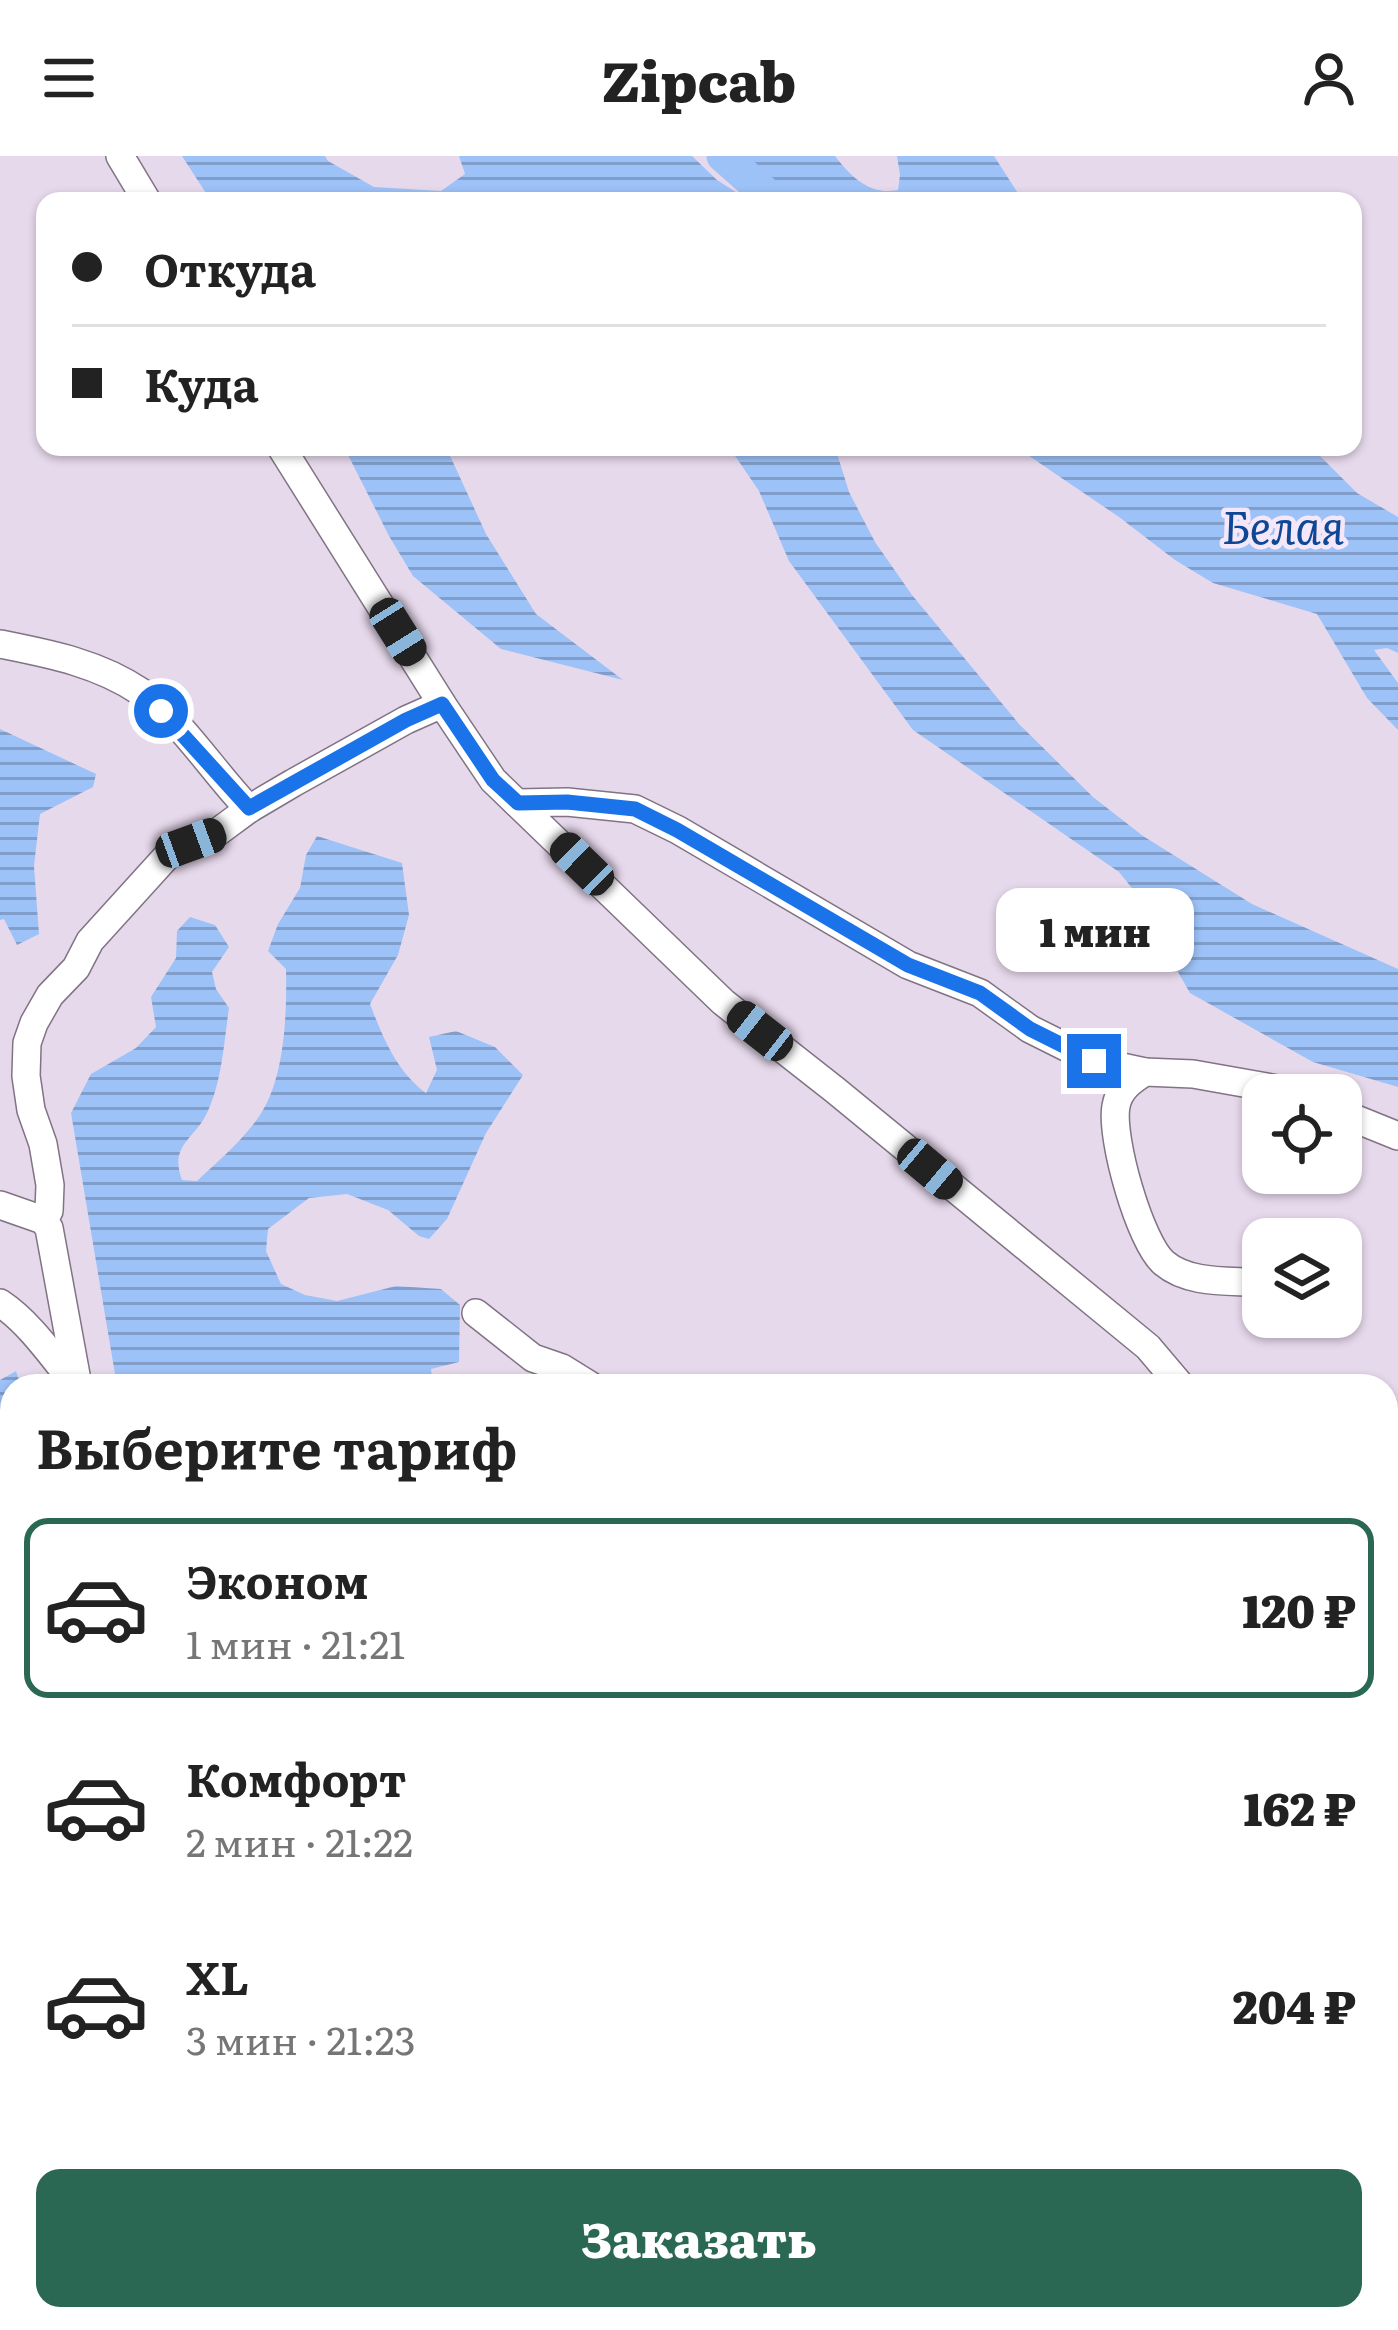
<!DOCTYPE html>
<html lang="ru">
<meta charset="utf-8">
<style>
:root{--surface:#fff;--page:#f6f6f6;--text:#222;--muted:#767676;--line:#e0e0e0;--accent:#2b6854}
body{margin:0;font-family:Literata,serif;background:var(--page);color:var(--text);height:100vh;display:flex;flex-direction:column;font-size:45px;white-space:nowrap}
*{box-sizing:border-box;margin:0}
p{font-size:39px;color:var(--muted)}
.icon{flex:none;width:66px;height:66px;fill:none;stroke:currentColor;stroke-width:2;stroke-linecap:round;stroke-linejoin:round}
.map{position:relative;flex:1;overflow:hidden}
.sheet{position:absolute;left:0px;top:1218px;width:1398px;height:957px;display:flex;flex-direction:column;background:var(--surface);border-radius:36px 36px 0 0;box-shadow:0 3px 9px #0004}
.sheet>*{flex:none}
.banner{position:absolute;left:36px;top:36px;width:1326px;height:264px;border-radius:24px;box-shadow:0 3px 9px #0004;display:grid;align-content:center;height:264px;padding:0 36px;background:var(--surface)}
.controls{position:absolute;left:1242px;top:918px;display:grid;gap:24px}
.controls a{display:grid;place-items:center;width:120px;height:120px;border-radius:24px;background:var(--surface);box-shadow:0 3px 9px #0004;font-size:60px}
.end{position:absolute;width:54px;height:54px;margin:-27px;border:15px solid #1a73e8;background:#fff;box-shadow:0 0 0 6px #fff}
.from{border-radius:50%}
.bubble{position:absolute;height:84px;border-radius:24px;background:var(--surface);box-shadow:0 3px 9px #0004;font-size:39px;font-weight:800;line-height:84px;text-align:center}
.car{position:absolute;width:36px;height:72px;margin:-36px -18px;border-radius:15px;box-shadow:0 0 9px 3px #0007;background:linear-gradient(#222 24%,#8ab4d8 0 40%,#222 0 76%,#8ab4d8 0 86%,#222 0)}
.banner b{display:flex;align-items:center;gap:42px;height:114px;font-size:45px}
.banner b+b{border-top:3px solid var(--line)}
.banner i{width:30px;height:30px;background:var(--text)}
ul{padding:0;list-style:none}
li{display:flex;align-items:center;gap:36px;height:180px;margin:0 24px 18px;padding:0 12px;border:6px solid transparent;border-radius:24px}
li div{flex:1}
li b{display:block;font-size:45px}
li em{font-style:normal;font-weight:800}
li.on{border-color:var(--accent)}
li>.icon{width:108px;height:108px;stroke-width:1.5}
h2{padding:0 36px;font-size:54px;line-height:144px}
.cta{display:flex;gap:24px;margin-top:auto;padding:24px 36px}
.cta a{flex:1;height:138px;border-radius:24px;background:var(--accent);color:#fff;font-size:48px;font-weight:800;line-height:138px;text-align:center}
header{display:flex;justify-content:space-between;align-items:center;height:156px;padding:0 36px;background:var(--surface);font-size:54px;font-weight:800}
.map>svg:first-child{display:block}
</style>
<header><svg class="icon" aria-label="menu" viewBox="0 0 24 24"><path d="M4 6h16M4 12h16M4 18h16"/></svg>Zipcab<svg class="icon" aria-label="person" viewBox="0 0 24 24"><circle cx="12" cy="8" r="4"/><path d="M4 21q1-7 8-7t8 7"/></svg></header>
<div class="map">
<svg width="1398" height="2174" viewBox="0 0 1398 2174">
<defs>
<pattern id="water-rules" width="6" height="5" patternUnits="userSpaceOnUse" patternTransform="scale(3)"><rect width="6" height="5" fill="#9dc2f8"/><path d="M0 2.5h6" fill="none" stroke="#819eca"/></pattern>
</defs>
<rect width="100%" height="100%" fill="#e7d9ec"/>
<g fill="url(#water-rules)">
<path d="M182 0H325L328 5 374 31 441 35 465 18 459 0H692L717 24 739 38 756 18 748 0H835C851 21 871 40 898 34L900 19 897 0H994L1023 45H211Z"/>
<polygon points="344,291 446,291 486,378 536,458 623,524 501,493 413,420 389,380"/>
<polygon points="729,291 835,291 849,336 875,386 912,439 1019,568 1093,641 1143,680 1252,748 1398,813 1398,931 1313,906 1190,837 1170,802 1152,757 1119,716 913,574 789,405 759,335"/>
<polygon points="1016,291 1311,291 1357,337 1398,361 1398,497 1387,492 1374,494 1398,527 1398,574 1367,542 1317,458 1213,427 1175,404 1119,361"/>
<polygon points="0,573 96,618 93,631 40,658 34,710 39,778 17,789 4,763 0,764"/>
<path d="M317 680 402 707 409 759 398 799 370 848C383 882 397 916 426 937L437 914 429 881 456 875 495 891 523 919 486 977 447 1063 429 1083 419 1080 388 1054 347 1038 309 1042 268 1073 266 1095 281 1128 305 1139 337 1145 396 1130 441 1133 460 1149 459 1206 431 1213 433 1230H117L71 957 91 918 136 892 156 871 151 841 176 802 177 775 190 761 215 769 229 791 212 816 216 833 229 852C224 886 222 926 207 957 194 984 169 989 182 1024L197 1025C218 1005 241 986 258 962 285 925 287 857 286 813L268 795 278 768 300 732 306 699Z"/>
<polygon points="16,1215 21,1230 12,1230 12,1373 0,1371 0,1224"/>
<polygon points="0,1511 12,1519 12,1884 0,1879"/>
</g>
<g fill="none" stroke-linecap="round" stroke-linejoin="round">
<polyline stroke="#9dc2f8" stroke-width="33" points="723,0 774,45"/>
<defs>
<g id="minor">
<polyline points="120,0 147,45"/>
<polyline points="281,291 442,548 493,624 723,846 835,934 1148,1191 1181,1230"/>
<path d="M0 488C50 498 98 507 141 536 183 566 213 616 249 653"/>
<polyline points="517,647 567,646 635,653 678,674 908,809 980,837 1030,873 1094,905 1145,916 1193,918 1283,934 1296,939"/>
<path d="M1145 916C1131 925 1119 933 1116 950 1110 981 1140 1087 1164 1107 1190 1129 1231 1124 1263 1127"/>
<polyline points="1341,957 1398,980"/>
<polyline points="0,1049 43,1064 49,1072 78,1230"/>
<polyline points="43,1064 49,1055 50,1029 43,988 31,954 26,920 27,887 34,867 50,839 76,812 90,785 168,699 215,678 249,653 293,627 406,564 442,548"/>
<path d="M0 1147C29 1166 52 1200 74 1227"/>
<polyline points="476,1157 533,1202 562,1212 591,1230"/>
<polyline points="1386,1407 1398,1412"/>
<polyline points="0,1443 12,1446"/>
<polyline points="1386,1524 1398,1526"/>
<polyline points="1386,1573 1398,1566"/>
<polyline points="1386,1731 1398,1720"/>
<polyline points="1386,1892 1398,1883"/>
<polyline points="0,2084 12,2100"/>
<polyline points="1386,2100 1398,2090"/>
<polyline points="71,2163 84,2174"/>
<polyline points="305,2163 321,2174"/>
<polyline points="179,2174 247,2167 264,2163"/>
<polyline points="508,2174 519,2163"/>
<polyline points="686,2174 699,2163"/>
<polyline points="870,2174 883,2163"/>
<polyline points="1057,2174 1071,2163"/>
<polyline points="1285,2174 1299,2163"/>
</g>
</defs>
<use href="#minor" stroke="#807384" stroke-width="30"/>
<use href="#minor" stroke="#fff" stroke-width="27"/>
<g stroke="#4f4951" stroke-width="6" stroke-dasharray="18 9" stroke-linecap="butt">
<polyline points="1386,2149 1398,2140"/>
<polyline points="1354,2174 1368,2163"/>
</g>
</g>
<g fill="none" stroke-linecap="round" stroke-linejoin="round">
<polyline stroke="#1a73e8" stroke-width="15" points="161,555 249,652 406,564 442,548 493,624 518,647 567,646 635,653 677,674 908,809 980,837 1030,873 1094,905"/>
</g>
<g text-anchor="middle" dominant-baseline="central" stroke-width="9" stroke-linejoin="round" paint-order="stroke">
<g font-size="45" font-style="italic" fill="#0e4894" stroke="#f4e7fa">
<text x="1283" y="368">Белая</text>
</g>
</g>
</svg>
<div class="controls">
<a><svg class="icon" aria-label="locate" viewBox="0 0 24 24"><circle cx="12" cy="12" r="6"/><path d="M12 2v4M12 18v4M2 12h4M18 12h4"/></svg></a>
<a><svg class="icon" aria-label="layers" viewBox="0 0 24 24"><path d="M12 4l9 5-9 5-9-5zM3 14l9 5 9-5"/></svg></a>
</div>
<i class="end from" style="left:161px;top:555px"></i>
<i class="end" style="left:1094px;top:905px"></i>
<div class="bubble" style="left:996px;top:732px;width:198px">1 мин</div>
<i class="car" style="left:398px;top:476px;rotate:148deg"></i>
<i class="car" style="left:191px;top:687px;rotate:70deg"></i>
<i class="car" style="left:582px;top:708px;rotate:314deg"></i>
<i class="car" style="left:760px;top:875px;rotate:308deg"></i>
<i class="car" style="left:930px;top:1013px;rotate:130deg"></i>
<div class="banner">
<b><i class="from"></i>Откуда</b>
<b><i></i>Куда</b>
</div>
<section class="sheet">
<h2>Выберите тариф</h2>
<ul>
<li class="on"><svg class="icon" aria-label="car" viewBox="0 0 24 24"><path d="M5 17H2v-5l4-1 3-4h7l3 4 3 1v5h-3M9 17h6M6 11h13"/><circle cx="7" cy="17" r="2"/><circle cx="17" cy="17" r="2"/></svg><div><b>Эконом</b><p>1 мин · 21:21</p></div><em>120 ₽</em></li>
<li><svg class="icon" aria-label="car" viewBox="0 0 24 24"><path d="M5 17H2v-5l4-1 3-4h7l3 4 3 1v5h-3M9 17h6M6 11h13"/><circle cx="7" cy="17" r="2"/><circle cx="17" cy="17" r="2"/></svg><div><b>Комфорт</b><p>2 мин · 21:22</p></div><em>162 ₽</em></li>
<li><svg class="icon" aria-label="car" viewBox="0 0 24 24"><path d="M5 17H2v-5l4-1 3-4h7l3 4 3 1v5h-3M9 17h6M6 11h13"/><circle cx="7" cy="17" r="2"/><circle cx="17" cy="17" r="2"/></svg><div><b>XL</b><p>3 мин · 21:23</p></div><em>204 ₽</em></li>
</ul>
<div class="cta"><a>Заказать</a></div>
</section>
</div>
